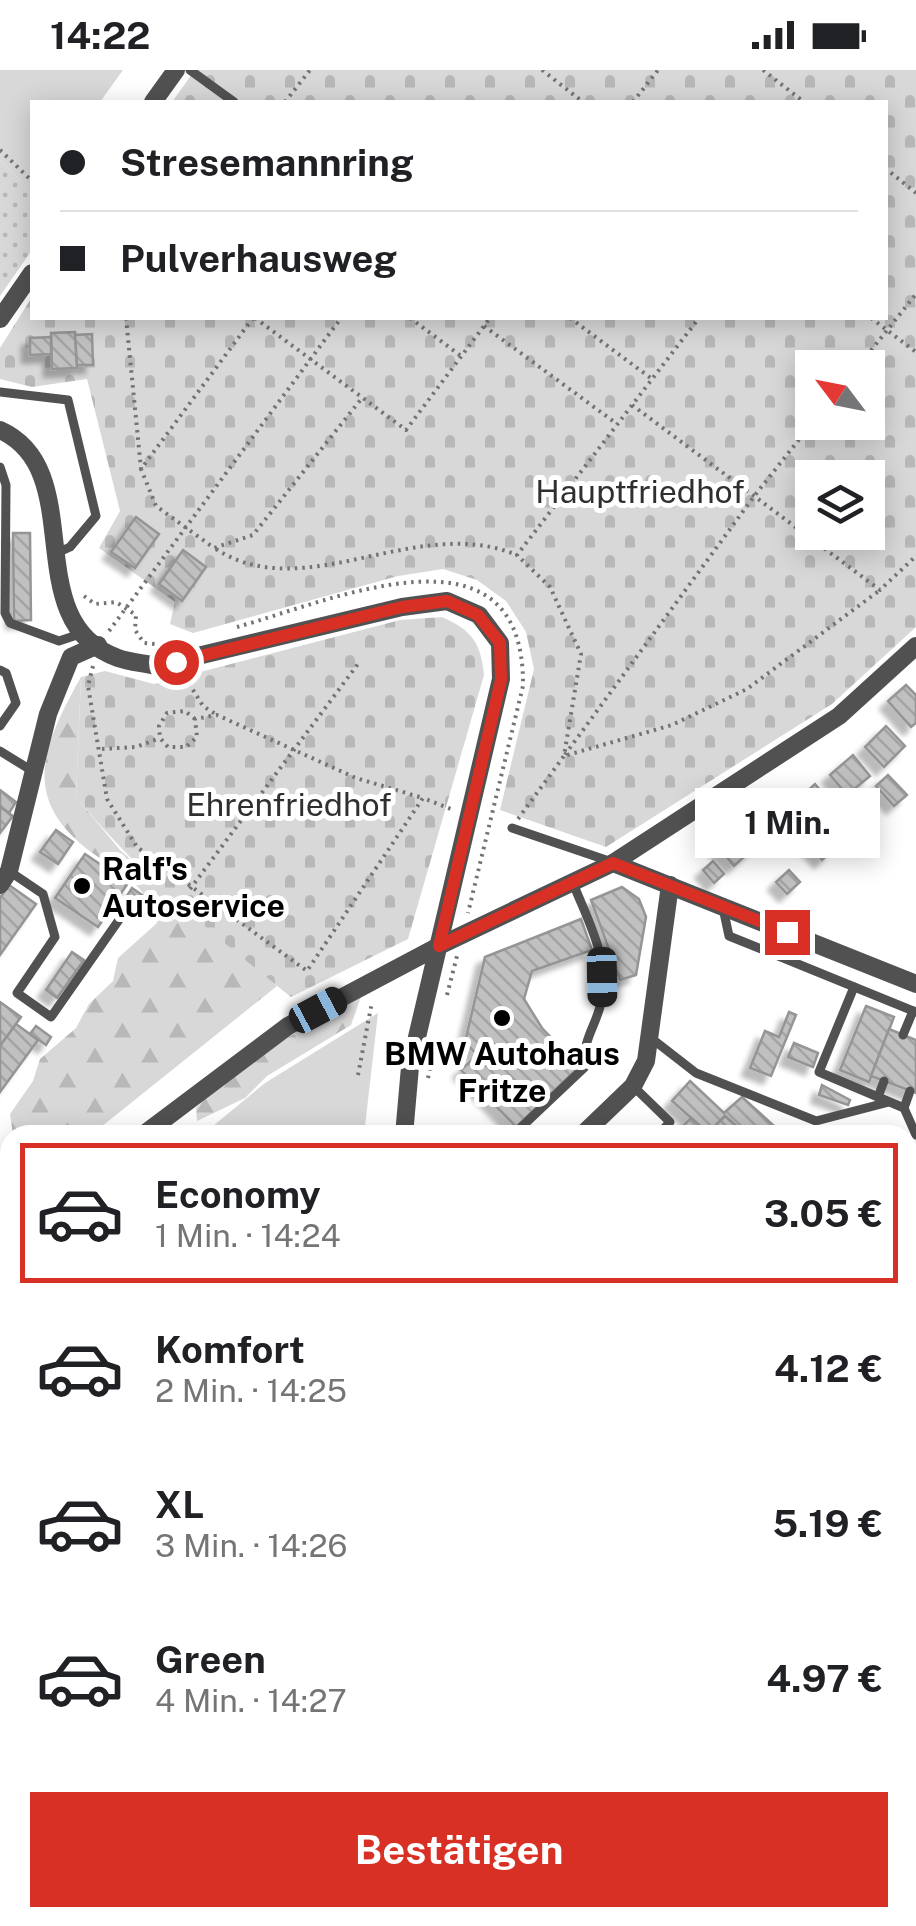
<!DOCTYPE html>
<html lang="de">
<meta charset="utf-8">
<style>
:root{--surface:#fff;--page:#f6f6f6;--text:#202124;--muted:#757577;--line:#e0e0e0;--accent:#d93025}
body{margin:0;font-family:"Public Sans",sans-serif;background:var(--page);color:var(--text);height:100vh;display:flex;flex-direction:column;font-size:38px;white-space:nowrap}
*{box-sizing:border-box;margin:0}
p{font-size:32px;color:var(--muted)}
.icon{flex:none;width:55px;height:55px;fill:none;stroke:currentColor;stroke-width:2;stroke-linecap:round;stroke-linejoin:round}
.map{position:relative;flex:1;overflow:hidden}
.side{position:absolute;left:0px;top:1055px;width:918px;height:802px;display:flex;flex-direction:column;background:var(--surface);border-radius:30px 30px 0 0;box-shadow:0 5px 25px #0003}
.side>*{flex:none}
.guide{position:absolute;left:30px;top:30px;width:858px;height:220px;border-radius:0px;box-shadow:0 5px 25px #0003;display:grid;align-content:center;height:220px;padding:0 30px;background:var(--surface)}
.needle{width:65px;rotate:302deg}
.fabs{position:absolute;left:795px;top:280px;display:grid;gap:20px}
.fabs a{display:grid;place-items:center;width:90px;height:90px;border-radius:0px;background:var(--surface);box-shadow:0 5px 25px #0003;font-size:50px}
.end{position:absolute;width:45px;height:45px;margin:-22px;border:12px solid #d93025;background:#fff;box-shadow:0 0 0 5px #fff}
.from{border-radius:50%}
.bubble{position:absolute;height:70px;border-radius:0px;background:var(--surface);box-shadow:0 5px 25px #0003;font-size:32px;font-weight:700;line-height:70px;text-align:center}
.car{position:absolute;width:30px;height:60px;margin:-30px -15px;border-radius:12px;box-shadow:0 0 8px 2px #0007;background:linear-gradient(#222 24%,#8ab4d8 0 40%,#222 0 76%,#8ab4d8 0 86%,#222 0)}
.guide b{display:flex;align-items:center;gap:35px;height:95px;font-size:38px}
.guide b+b{border-top:2px solid var(--line)}
.guide i{width:25px;height:25px;background:var(--text)}
ul{padding:18px 0 0;list-style:none}
li{display:flex;align-items:center;gap:30px;height:140px;margin:0 20px 15px;padding:0 10px;border:5px solid transparent;border-radius:0px}
li div{flex:1}
li b{display:block;font-size:38px}
li em{font-style:normal;font-weight:700}
li.active{border-color:var(--accent)}
li>.icon{width:90px;height:90px;stroke-width:1.5}
.action{display:flex;gap:20px;margin-top:auto;padding:20px 30px}
.action a{flex:1;height:115px;border-radius:0px;background:var(--accent);color:#fff;font-size:40px;font-weight:700;line-height:115px;text-align:center}
.status{display:flex;justify-content:space-between;align-items:center;height:70px;padding:0 50px;background:var(--surface);direction:ltr}
.status svg{height:28px;fill:currentColor}
.map>svg:first-child{display:block}
</style>
<div class="status"><b>14:22</b><svg viewBox="0 0 49 12"><path d="M0 12V9h3v3zM5 12V6h3v6zM10 12V3h3v9zM15 12V0h3v12zM26 1h20v11H26zM47 4h2v5h-2z"/></svg></div>
<div class="map">
<svg width="916" height="1856" viewBox="0 0 916 1856">
<defs>
<pattern id="forest-firs" width="22" height="20" patternUnits="userSpaceOnUse" patternTransform="scale(2.5)"><rect width="22" height="20" fill="#d8d8d8"/><path d="M5 1l3.5 6h-7zM16 11l3.5 6h-7z" fill="#b8b8b8"/></pattern>
<pattern id="cemetery-stones" width="16" height="16" patternUnits="userSpaceOnUse" patternTransform="scale(2.5)"><rect width="16" height="16" fill="#d8d8d8"/><path d="M2 7V4a2 2 0 0 1 4 0v3zM10 15v-3a2 2 0 0 1 4 0v3z" fill="#b8b8b8"/></pattern>
<pattern id="garden-dots" width="8" height="8" patternUnits="userSpaceOnUse" patternTransform="scale(2.5)"><rect width="8" height="8" fill="#d8d8d8"/><path d="M2 2h.1M6 6h.1" fill="none" stroke="#b8b8b8" stroke-width="1.8" stroke-linecap="round"/></pattern>
<pattern id="building-back-hatch" width="6" height="6" patternUnits="userSpaceOnUse" patternTransform="scale(2.5)"><rect width="6" height="6" fill="#c0c0c0"/><path d="M-1 5l2 2M0 0l6 6M5-1l2 2" fill="none" stroke="#a3a3a3"/></pattern>
<filter id="shadow"><feDropShadow dx="-8" dy="8" stdDeviation="2.5" flood-color="#0004"/></filter>
</defs>
<rect width="100%" height="100%" fill="#fff"/>
<g fill="#d8d8d8">
<polygon points="0,0 123,0 100,32 32,32 32,121 0,91"/>
<polygon points="378,943 364,1065 202,1065 265,1013"/>
<polygon points="10,1356 10,1430 0,1420 0,1366"/>
<polygon points="10,1466 10,1594 4,1600 0,1596 0,1476"/>
</g>
<g fill="url(#forest-firs)">
<path d="M81 607 76 727 120 780 277 916 91 1065H13L10 1044 33 1011 40 989 76 958 89 934 113 911 118 888 157 853C142 809 126 807 91 782 18 728 44 673 81 607Z"/>
<path d="M362 924 351 955 267 1006 245 1028 197 1051 196 1038C231 998 314 951 362 924Z"/>
</g>
<g fill="url(#cemetery-stones)" fill-rule="evenodd">
<path d="M195 0H916V557L832 634 606 777 500 740 534 599 526 562 506 531 477 510 443 499 398 506 193 563 170 554 175 532 99 478 120 441 87 309 32 317 0 309V278L32 227V248H885V32H172ZM812 298H868V352H812ZM812 408H868V462H812Z"/>
<path d="M442 547C472 560 481 573 484 605L408 869 291 927C214 865 139 804 76 727L81 607 105 601 154 614 400 550Z"/>
</g>
<g fill="url(#garden-dots)">
<polygon points="0,91 32,121 32,180 0,226"/>
<polygon points="916,1326 916,1404 908,1404 908,1331"/>
</g>
<g fill="url(#building-back-hatch)" stroke="#959595" stroke-width="2.5" filter="url(#shadow)">
<polygon points="75,262 77,298 52,299 51,263"/>
<polygon points="92,264 93,295 77,295 75,265"/>
<polygon points="51,267 51,284 30,285 30,268"/>
<polygon points="136,447 159,464 135,498 111,482"/>
<polygon points="13,463 30,463 31,550 14,551"/>
<polygon points="183,480 206,497 182,531 159,514"/>
<polygon points="906,615 916,625 916,653 911,657 888,631"/>
<polygon points="886,656 905,676 884,697 865,677"/>
<polygon points="853,685 870,706 847,725 830,705"/>
<polygon points="888,705 907,725 894,736 876,716"/>
<polygon points="815,714 832,734 808,754 792,735"/>
<polygon points="0,720 16,732 9,743 0,737"/>
<polygon points="769,724 790,749 767,769 749,748 765,735 761,730"/>
<polygon points="849,731 860,744 848,755 837,742"/>
<polygon points="0,737 13,746 0,763"/>
<polygon points="808,754 832,781 822,790 798,763"/>
<polygon points="737,757 755,777 734,796 716,775"/>
<polygon points="56,760 73,772 58,794 40,782"/>
<polygon points="85,784 128,813 98,857 55,828"/>
<polygon points="713,791 724,804 714,813 703,800"/>
<polygon points="789,800 800,812 787,824 776,812"/>
<polygon points="9,815 36,834 0,885 0,828"/>
<polygon points="622,817 639,829 646,847 636,905 620,910 591,830"/>
<polygon points="132,818 145,827 137,838 125,829"/>
<polygon points="581,849 592,880 532,901 524,929 542,958 579,997 516,1057 461,1000 477,985 465,972 485,887"/>
<polygon points="72,882 84,890 57,928 46,920"/>
<polygon points="0,932 21,947 0,976"/>
<polygon points="866,936 894,947 869,1012 840,1000"/>
<polygon points="789,942 796,945 771,1006 750,998 765,961 779,967"/>
<polygon points="16,954 38,970 0,1022 0,976"/>
<polygon points="36,956 51,967 46,975 30,964"/>
<polygon points="889,959 916,970 916,1023 871,1006"/>
<polygon points="794,973 818,983 813,997 788,987"/>
<polygon points="690,1011 724,1043 742,1027 784,1065 746,1065 725,1046 708,1063 672,1031"/>
<polygon points="822,1015 850,1030 848,1035 819,1025"/>
<polygon points="725,1046 746,1065 674,1065 691,1048 708,1063"/>
<polygon points="10,1197 10,1256 4,1262 0,1258 0,1208"/>
<polygon points="916,1223 916,1268 908,1253 908,1228"/>
<polygon points="10,1291 10,1356 0,1366 0,1301"/>
<polygon points="908,1406 916,1406 913,1429 908,1423"/>
<polygon points="10,1504 10,1554 6,1558 0,1553 0,1516"/>
<polygon points="916,1553 916,1583 908,1575 908,1562"/>
<polygon points="62,1848 103,1848 95,1856 54,1856"/>
<polygon points="217,1848 270,1848 280,1856 218,1856 213,1852"/>
<polygon points="313,1848 339,1848 339,1854 311,1856"/>
<polygon points="425,1848 461,1848 453,1856 434,1856"/>
<polygon points="570,1848 602,1848 611,1856 569,1856 565,1852"/>
</g>
<g fill="none" stroke-linecap="round" stroke-linejoin="round">
<g stroke="#737373" stroke-width="4" stroke-dasharray="2.5 5" stroke-linecap="butt">
<polyline points="542,0 583,32"/>
<polyline points="763,0 804,32"/>
<polyline points="285,32 310,0"/>
<polyline points="633,32 658,0"/>
<polyline points="0,80 32,111"/>
<polyline points="885,98 916,123"/>
<polyline points="126,248 141,399"/>
<polyline points="253,248 141,399 156,436 214,478 253,465 362,328"/>
<polyline points="255,248 406,360 490,248"/>
<polyline points="410,248 461,286"/>
<polyline points="570,248 652,309"/>
<polyline points="871,248 916,282"/>
<polyline points="484,256 617,354"/>
<polyline points="857,298 916,224"/>
<polyline points="632,335 880,520 916,486"/>
<polyline points="813,352 755,425 564,686 672,655 747,619 880,520"/>
<path d="M216 479C305 537 416 443 517 485"/>
<polyline points="84,526 95,534 116,532 136,545 135,560 144,573 164,575"/>
<path d="M237 557C333 530 525 444 523 616L468 843"/>
<polyline points="109,561 341,248"/>
<polyline points="93,596 88,616 107,729 137,777 307,901 423,728 451,739"/>
<polyline points="185,607 203,636 217,645"/>
<polyline points="195,649 185,641 167,643 159,656 160,668 168,677 186,677 197,667 195,649 217,645 356,708 423,728"/>
<polyline points="102,679 136,677 160,668"/>
<polyline points="518,749 564,686 581,584 550,517 517,485 699,248"/>
<polyline points="190,819 358,594"/>
<polyline points="447,925 457,886"/>
<polyline points="358,1005 372,932"/>
<polyline points="428,1008 434,978"/>
<polyline points="0,1133 10,1135"/>
<polyline points="0,1286 10,1276"/>
<polyline points="478,1848 487,1856"/>
<polyline points="127,1856 135,1848"/>
<polyline points="140,1856 148,1848"/>
<polyline points="200,1856 208,1848"/>
<polyline points="460,1856 468,1848"/>
</g>
<g stroke="#515151" stroke-width="9">
<polyline points="190,0 234,32"/>
<polyline points="0,322 68,330 96,446 70,477 57,483"/>
<polyline points="0,397 6,415 5,543 10,553 59,571 83,563"/>
<polyline points="0,600 6,603 16,633 0,656"/>
<polyline points="0,681 34,702"/>
<polyline points="512,758 609,791"/>
<polyline points="9,801 43,824 55,867 17,923 51,947 128,837"/>
<polyline points="723,838 729,866 916,942"/>
<polyline points="854,917 819,1002 904,1038 916,1065"/>
<polyline points="903,965 913,941"/>
<polyline points="651,968 696,1003 816,1051 889,1032"/>
<polyline points="633,1016 670,1052 658,1065"/>
<polyline points="878,1027 884,1011"/>
<polyline points="904,1038 910,1021"/>
<path d="M513 1065 585 997C581 970 598 954 602 928 609 887 587 849 573 813"/>
<polyline points="0,1587 10,1576"/>
<polyline points="0,1828 10,1837"/>
<polyline points="22,1848 31,1856"/>
<polyline points="407,1848 416,1856"/>
<polyline points="620,1848 629,1856"/>
<polyline points="41,1856 49,1848"/>
<polyline points="296,1856 304,1848"/>
<polyline points="551,1856 558,1848"/>
</g>
<g stroke="#515151" stroke-width="18">
<polyline points="153,32 176,0"/>
<polyline points="0,249 32,203"/>
<path d="M0 360C91 401 16 552 118 588 129 592 143 593 156 596L402 537 447 531 479 545 500 573 501 609 410 997 404 1065"/>
<polyline points="613,793 916,914"/>
<polyline points="0,815 9,801 48,644 71,587 98,575"/>
<polyline points="143,1065 288,956 439,876 613,793 839,646 916,576"/>
<polyline points="582,1065 633,1016 646,991 670,815"/>
<polyline points="0,1172 10,1164"/>
<polyline points="0,1465 10,1455"/>
<polyline points="908,1506 916,1514"/>
<polyline points="908,1806 916,1800"/>
<polyline points="505,1848 514,1856"/>
<polyline points="838,1856 849,1848"/>
</g>
<g stroke="#1e1e1e" stroke-width="20">
<polyline points="908,1099 916,1092"/>
<polyline points="172,1856 180,1848"/>
</g>
</g>
<g fill="none" stroke-linecap="round" stroke-linejoin="round">
<polyline stroke="#d93025" stroke-width="12" points="176,592 402,537 447,531 478,545 500,573 501,610 439,876 613,793 787,862"/>
</g>
<g fill="#000" stroke="#fff" stroke-width="4">
<circle cx="82" cy="816" r="10"/>
<circle cx="502" cy="948" r="10"/>
</g>
<g text-anchor="middle" dominant-baseline="central" stroke-width="10" stroke-linejoin="round" paint-order="stroke">
<g font-size="32" fill="#2f2f2f" stroke="#fff">
<text x="640" y="421">Hauptfriedhof</text>
<text x="289" y="734">Ehrenfriedhof</text>
</g>
<g font-size="32" font-weight="bold" fill="#000" stroke="#fff" text-anchor="start">
<text x="102" y="798">Ralf's<tspan x="102" dy="37">Autoservice</tspan></text>
<text x="502" y="983" text-anchor="middle">BMW Autohaus<tspan x="502" dy="37">Fritze</tspan></text>
</g>
</g>
</svg>
<div class="fabs">
<a><svg class="needle" viewBox="-14 -14 28 28"><path d="M0-13l5 13h-10z" fill="#e53935"/><path d="M0 13l5-13h-10z" fill="#757577"/></svg></a>
<a><svg class="icon" aria-label="layers" viewBox="0 0 24 24"><path d="M12 4l9 5-9 5-9-5zM3 14l9 5 9-5"/></svg></a>
</div>
<i class="end from" style="left:176px;top:592px"></i>
<i class="end" style="left:787px;top:862px"></i>
<div class="bubble" style="left:695px;top:718px;width:185px">1 Min.</div>
<i class="car" style="left:602px;top:907px;rotate:179deg"></i>
<i class="car" style="left:318px;top:940px;rotate:62deg"></i>
<div class="guide">
<b><i class="from"></i>Stresemannring</b>
<b><i></i>Pulverhausweg</b>
</div>
<section class="side">
<ul>
<li class="active"><svg class="icon" aria-label="car" viewBox="0 0 24 24"><path d="M5 17H2v-5l4-1 3-4h7l3 4 3 1v5h-3M9 17h6M6 11h13"/><circle cx="7" cy="17" r="2"/><circle cx="17" cy="17" r="2"/></svg><div><b>Economy</b><p>1 Min. · 14:24</p></div><em>3.05 €</em></li>
<li><svg class="icon" aria-label="car" viewBox="0 0 24 24"><path d="M5 17H2v-5l4-1 3-4h7l3 4 3 1v5h-3M9 17h6M6 11h13"/><circle cx="7" cy="17" r="2"/><circle cx="17" cy="17" r="2"/></svg><div><b>Komfort</b><p>2 Min. · 14:25</p></div><em>4.12 €</em></li>
<li><svg class="icon" aria-label="car" viewBox="0 0 24 24"><path d="M5 17H2v-5l4-1 3-4h7l3 4 3 1v5h-3M9 17h6M6 11h13"/><circle cx="7" cy="17" r="2"/><circle cx="17" cy="17" r="2"/></svg><div><b>XL</b><p>3 Min. · 14:26</p></div><em>5.19 €</em></li>
<li><svg class="icon" aria-label="car" viewBox="0 0 24 24"><path d="M5 17H2v-5l4-1 3-4h7l3 4 3 1v5h-3M9 17h6M6 11h13"/><circle cx="7" cy="17" r="2"/><circle cx="17" cy="17" r="2"/></svg><div><b>Green</b><p>4 Min. · 14:27</p></div><em>4.97 €</em></li>
</ul>
<div class="action"><a>Bestätigen</a></div>
</section>
</div>
